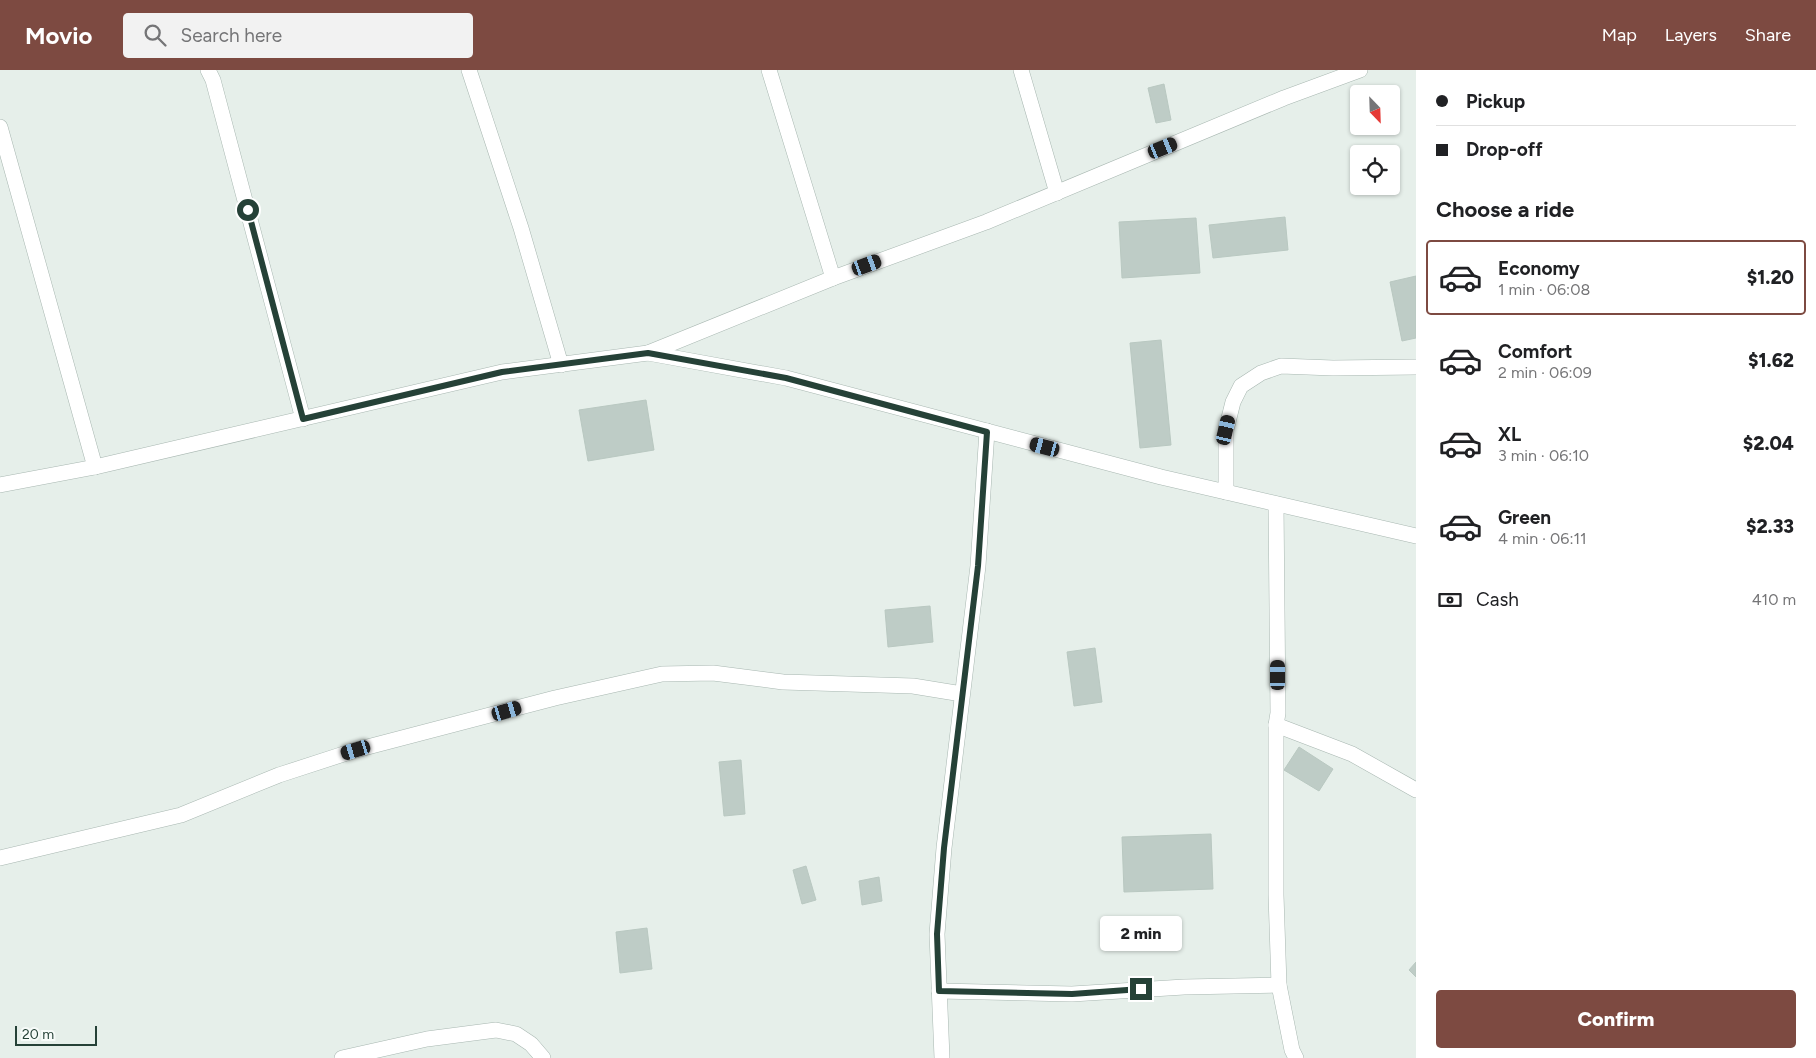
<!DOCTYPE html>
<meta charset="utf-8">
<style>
:root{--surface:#fff;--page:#f2f2f2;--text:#202124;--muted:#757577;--line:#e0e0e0;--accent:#7d4a41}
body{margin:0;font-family:Figtree,sans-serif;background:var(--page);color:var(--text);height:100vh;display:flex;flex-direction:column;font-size:19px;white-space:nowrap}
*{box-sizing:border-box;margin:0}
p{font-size:16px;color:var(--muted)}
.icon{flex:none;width:28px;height:28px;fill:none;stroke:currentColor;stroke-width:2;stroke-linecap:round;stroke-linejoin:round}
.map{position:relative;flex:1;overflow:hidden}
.side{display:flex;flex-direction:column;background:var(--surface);width:400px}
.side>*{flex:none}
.guide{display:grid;align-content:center;height:110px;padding:0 20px;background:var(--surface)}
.needle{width:32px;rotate:157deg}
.buttons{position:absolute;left:1350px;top:15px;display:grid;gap:10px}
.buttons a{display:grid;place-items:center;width:50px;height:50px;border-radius:5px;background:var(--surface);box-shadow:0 1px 4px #0004;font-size:25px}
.scale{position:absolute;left:15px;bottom:12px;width:82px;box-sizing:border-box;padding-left:5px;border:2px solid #254137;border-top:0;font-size:14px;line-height:18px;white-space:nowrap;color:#254137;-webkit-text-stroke:4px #f7fbf9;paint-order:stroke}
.end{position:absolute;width:22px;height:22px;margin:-11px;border:6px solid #254137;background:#fff;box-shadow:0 0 0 2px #fff}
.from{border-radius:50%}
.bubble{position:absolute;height:35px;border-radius:5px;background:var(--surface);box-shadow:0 1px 4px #0004;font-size:16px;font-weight:800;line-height:35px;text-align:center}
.car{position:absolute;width:15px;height:30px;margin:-15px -8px;border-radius:6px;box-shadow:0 0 4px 1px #0007;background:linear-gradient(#222 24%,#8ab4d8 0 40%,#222 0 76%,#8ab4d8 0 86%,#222 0)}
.guide b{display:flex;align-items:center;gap:18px;height:48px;font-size:19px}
.guide b+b{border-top:1px solid var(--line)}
.guide i{width:12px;height:12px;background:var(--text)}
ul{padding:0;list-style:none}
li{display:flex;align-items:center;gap:15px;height:75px;margin:0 10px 8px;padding:0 10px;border:2px solid transparent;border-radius:5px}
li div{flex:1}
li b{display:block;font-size:19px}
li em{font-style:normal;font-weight:800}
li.active{border-color:var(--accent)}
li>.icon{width:45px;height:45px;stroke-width:1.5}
h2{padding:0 20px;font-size:22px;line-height:60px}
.pay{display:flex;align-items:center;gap:12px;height:55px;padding:0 20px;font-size:19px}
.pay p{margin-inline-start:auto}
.cta{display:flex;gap:10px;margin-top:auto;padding:10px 20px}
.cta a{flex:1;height:58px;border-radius:5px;background:var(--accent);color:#fff;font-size:20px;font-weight:800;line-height:58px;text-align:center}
header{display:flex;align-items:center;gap:30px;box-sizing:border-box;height:70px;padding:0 25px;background:var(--accent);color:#fff}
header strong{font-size:24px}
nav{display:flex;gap:28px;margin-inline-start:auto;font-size:18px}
.search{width:350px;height:45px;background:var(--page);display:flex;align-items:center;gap:12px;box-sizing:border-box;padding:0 18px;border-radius:5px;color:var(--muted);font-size:19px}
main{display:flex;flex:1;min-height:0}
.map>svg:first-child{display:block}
</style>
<header>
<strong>Movio</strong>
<div class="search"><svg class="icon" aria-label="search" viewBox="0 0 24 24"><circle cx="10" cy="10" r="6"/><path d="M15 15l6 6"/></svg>Search here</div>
<nav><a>Map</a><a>Layers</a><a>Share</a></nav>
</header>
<main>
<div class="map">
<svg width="1416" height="988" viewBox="0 0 1416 988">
<rect width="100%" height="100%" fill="#e6efea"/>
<g fill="#beccc6" stroke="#b9c8c1">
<polygon points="1164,14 1171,50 1156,53 1148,18"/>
<polygon points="1285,147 1288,180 1213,188 1209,155"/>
<polygon points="1196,148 1200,203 1122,208 1119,152"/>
<polygon points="1416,206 1416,268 1402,271 1390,212"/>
<polygon points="1161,270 1171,375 1140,378 1130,273"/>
<polygon points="646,330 654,380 588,391 579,340"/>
<polygon points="930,536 933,572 888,577 885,540"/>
<polygon points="1095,578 1102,632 1074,636 1067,582"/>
<polygon points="1299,677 1333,699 1319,721 1284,700"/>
<polygon points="741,690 745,744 724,746 719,692"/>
<polygon points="1211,764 1213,819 1124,822 1122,767"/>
<polygon points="806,796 816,830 802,834 793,800"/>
<polygon points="879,807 882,831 862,835 859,811"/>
<polygon points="647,858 652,899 620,903 616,862"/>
<polygon points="1416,892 1416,907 1409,900"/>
</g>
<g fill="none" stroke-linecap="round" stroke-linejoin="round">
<defs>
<g id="minor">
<polyline points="208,0 213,10 303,349"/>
<polyline points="469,0 521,158 561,295"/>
<polyline points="769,0 833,208"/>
<polyline points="1021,0 1057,123"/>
<polyline points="0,57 95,397"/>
<polyline points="648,283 833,208 986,152 1284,28 1360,0"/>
<polyline points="0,415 95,397 502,302 648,283 786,308 1161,407 1416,466"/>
<polyline points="1226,422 1226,360 1233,332 1241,316 1261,303 1281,296 1333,298 1416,297"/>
<polyline points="1276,434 1278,643 1276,655 1276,825 1279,915 1292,980 1296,988"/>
<polyline points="1276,655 1352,684 1416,720"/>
<polyline points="0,788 181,745 279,705 356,680 555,628 662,604 713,603 783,612 913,616 962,624"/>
<polyline points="939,921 1072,924 1184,917 1279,915"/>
<polyline points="342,988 427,969 496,960 516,964 531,974 543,988"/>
<polyline points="942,988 937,864 944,778 978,496 987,361"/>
</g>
</defs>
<use href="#minor" stroke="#a8b7b1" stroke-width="16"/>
<use href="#minor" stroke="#fff" stroke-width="15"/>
</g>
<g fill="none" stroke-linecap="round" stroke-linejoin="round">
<polyline stroke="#254137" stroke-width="6" points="248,140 303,349 502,302 648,283 786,308 987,362 978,496 944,778 937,864 939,921 1072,924 1141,919"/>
</g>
</svg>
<div class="buttons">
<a><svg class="needle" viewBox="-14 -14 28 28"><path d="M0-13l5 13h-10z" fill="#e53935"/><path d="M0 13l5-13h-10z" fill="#757577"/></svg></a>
<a><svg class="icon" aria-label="locate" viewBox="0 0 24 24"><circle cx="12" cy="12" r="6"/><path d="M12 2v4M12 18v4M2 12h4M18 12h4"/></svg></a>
</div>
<div class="scale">20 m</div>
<i class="end from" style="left:248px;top:140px"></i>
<i class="end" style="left:1141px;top:919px"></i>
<div class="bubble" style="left:1100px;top:846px;width:82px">2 min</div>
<i class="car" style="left:1163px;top:78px;rotate:68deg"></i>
<i class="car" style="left:867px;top:195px;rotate:70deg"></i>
<i class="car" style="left:1226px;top:360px;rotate:13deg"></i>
<i class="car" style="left:1045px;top:377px;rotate:285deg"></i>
<i class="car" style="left:1278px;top:605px;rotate:0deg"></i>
<i class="car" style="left:507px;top:641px;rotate:74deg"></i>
<i class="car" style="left:356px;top:680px;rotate:253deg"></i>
</div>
<section class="side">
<div class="guide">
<b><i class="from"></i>Pickup</b>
<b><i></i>Drop-off</b>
</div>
<h2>Choose a ride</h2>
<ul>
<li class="active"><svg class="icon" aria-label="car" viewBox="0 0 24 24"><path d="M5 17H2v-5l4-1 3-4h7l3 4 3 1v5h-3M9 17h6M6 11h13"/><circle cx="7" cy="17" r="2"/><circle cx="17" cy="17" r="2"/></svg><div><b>Economy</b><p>1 min · 06:08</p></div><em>$1.20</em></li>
<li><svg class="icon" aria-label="car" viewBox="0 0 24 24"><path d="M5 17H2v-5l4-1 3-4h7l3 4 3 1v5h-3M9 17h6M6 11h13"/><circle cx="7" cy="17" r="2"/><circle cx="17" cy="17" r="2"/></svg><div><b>Comfort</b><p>2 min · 06:09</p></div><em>$1.62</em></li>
<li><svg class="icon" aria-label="car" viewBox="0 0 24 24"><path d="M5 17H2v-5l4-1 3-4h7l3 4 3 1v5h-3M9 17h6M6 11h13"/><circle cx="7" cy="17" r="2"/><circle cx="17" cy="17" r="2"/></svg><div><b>XL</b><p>3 min · 06:10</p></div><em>$2.04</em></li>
<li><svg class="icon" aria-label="car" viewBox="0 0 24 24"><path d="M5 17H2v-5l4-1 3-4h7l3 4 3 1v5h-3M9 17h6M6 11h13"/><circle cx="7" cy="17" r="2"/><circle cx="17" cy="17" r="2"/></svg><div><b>Green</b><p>4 min · 06:11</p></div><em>$2.33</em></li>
</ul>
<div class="pay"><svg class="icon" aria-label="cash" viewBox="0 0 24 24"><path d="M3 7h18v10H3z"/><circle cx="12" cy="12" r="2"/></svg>Cash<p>410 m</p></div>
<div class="cta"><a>Confirm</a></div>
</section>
</main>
